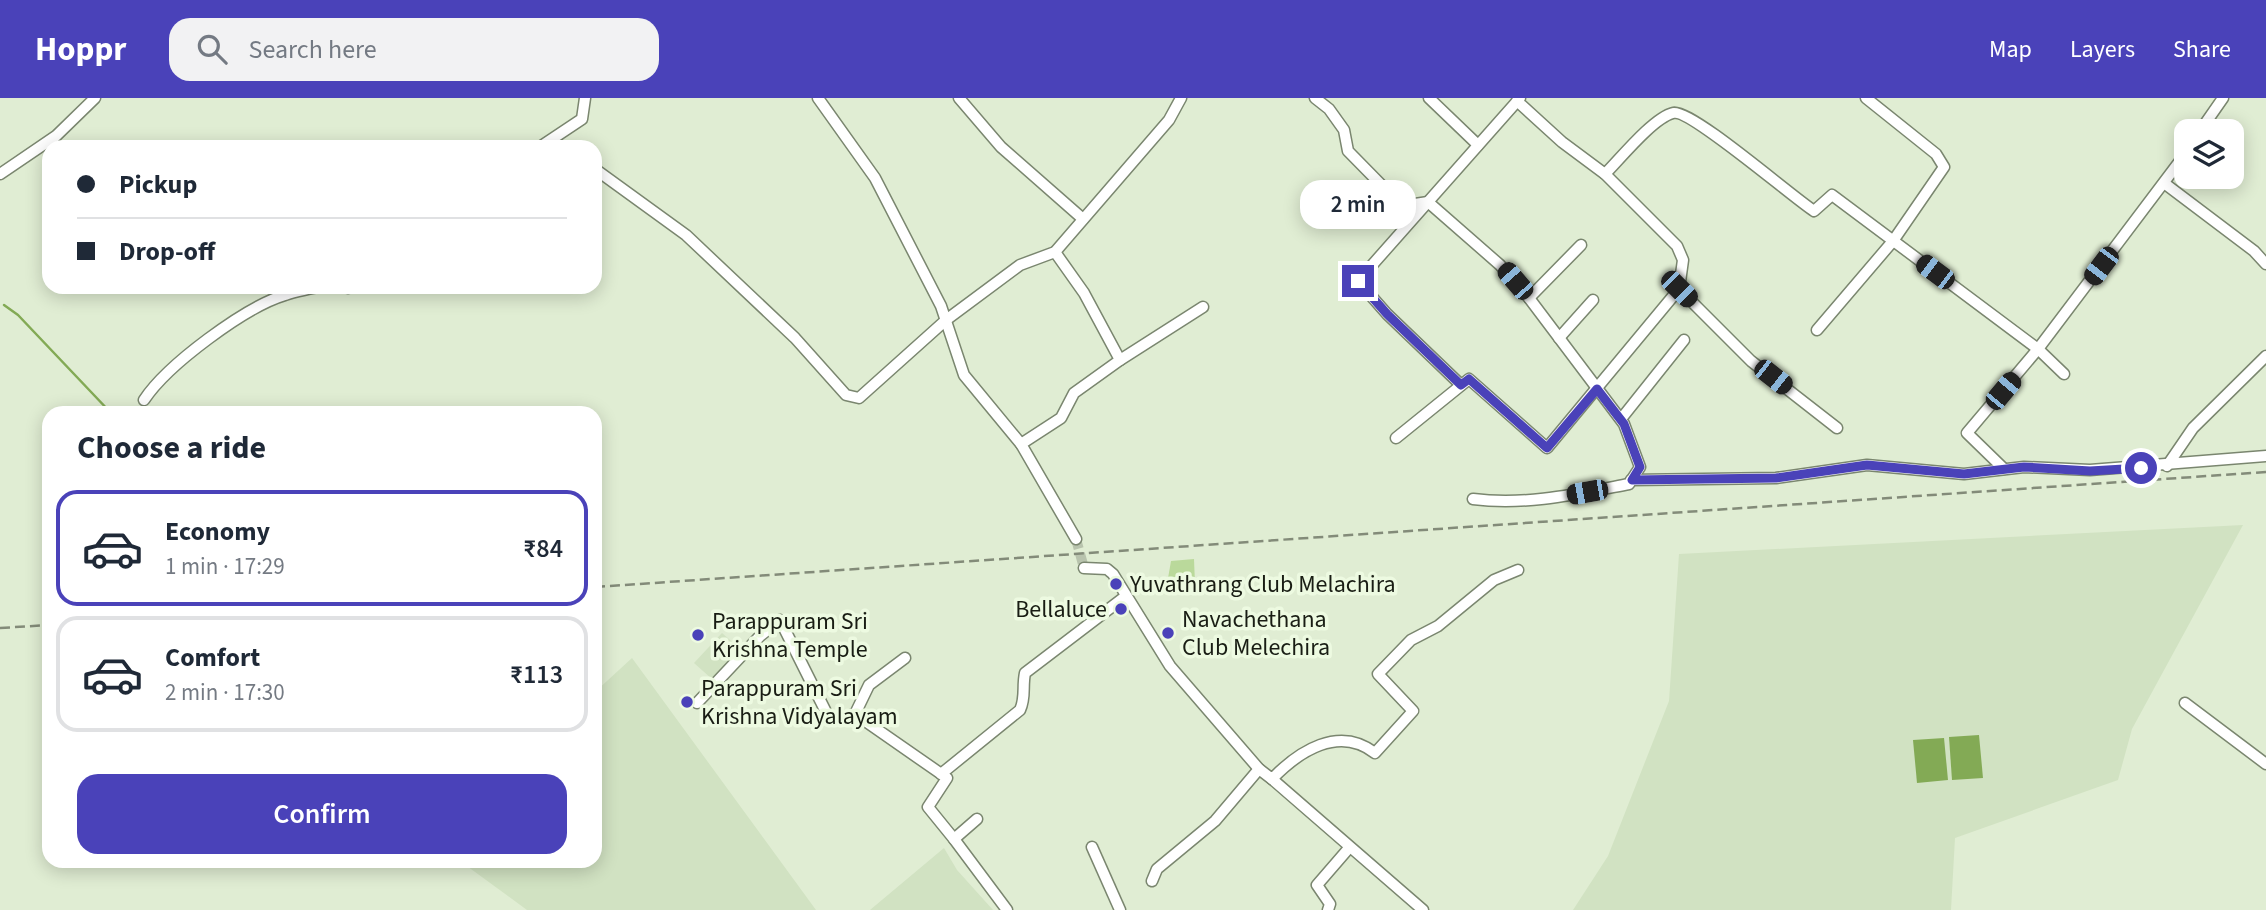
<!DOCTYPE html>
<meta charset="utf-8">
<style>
:root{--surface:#fff;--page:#f2f2f3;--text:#1f2937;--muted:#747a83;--line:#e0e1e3;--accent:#4a42b9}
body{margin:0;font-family:"Source Sans 3",sans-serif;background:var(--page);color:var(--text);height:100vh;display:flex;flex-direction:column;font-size:26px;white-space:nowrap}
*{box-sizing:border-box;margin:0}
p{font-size:23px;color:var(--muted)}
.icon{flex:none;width:38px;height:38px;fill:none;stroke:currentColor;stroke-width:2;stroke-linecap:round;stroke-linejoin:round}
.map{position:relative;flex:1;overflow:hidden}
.drawer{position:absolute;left:42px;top:308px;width:560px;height:462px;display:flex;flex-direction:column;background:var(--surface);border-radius:21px;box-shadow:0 4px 18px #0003}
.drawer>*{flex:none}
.banner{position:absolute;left:42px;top:42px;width:560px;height:154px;border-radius:21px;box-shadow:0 4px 18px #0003;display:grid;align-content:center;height:154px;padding:0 35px;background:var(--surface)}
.fabs{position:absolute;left:2174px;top:21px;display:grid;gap:14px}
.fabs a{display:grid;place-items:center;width:70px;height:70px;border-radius:14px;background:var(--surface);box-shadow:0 4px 18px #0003;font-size:35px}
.end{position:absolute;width:32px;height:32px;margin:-16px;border:9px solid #4a42b9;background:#fff;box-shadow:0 0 0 4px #fff}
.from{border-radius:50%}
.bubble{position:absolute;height:49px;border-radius:21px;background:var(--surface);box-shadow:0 4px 18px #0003;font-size:23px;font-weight:600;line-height:49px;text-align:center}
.car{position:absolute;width:21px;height:42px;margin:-21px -10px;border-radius:9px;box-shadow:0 0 5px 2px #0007;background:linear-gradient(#222 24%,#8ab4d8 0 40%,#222 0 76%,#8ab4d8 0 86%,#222 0)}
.banner b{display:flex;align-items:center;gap:24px;height:66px;font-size:26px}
.banner b+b{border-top:2px solid var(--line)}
.banner i{width:18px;height:18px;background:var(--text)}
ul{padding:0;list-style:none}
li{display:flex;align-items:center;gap:21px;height:116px;margin:0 14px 10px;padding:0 21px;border:4px solid var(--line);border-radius:21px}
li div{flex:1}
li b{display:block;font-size:26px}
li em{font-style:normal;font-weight:600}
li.selected{border-color:var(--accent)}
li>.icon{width:63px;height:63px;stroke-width:1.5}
h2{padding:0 35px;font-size:32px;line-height:84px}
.primary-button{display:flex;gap:14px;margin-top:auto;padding:14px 35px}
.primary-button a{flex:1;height:80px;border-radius:21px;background:var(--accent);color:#fff;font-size:28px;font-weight:600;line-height:80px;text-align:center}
header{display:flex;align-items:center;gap:42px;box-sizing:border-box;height:98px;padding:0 35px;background:var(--accent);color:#fff}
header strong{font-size:33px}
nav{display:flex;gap:38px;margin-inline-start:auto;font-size:24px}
.search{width:490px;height:63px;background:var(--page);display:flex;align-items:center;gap:18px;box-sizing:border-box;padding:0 24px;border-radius:21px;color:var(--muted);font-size:26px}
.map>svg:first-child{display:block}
</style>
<header>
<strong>Hoppr</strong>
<div class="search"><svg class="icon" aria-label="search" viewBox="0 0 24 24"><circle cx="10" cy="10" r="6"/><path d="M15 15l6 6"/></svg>Search here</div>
<nav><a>Map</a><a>Layers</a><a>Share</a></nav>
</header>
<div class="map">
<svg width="2266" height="812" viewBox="0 0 2266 812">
<rect width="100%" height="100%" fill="#e0edd3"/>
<g fill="#d1e2c2">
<polygon points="2243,427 2132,631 2118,682 1955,740 1951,812 1573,812 1608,758 1669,603 1679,456"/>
<polygon points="722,535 739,550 712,581 694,565"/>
<polygon points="632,560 816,812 527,812 460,763 595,763 595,594"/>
<polygon points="944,750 957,772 993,812 870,812"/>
</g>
<polygon fill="#bad99b" points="1194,461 1195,486 1173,497 1167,486 1171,463"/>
<g fill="#83aa55">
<polygon points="1979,637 1983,680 1952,682 1949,639"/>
<polygon points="1944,640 1948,682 1917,685 1913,642"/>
</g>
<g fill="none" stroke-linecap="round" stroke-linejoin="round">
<polyline stroke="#83aa55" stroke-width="2.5" points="4,207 18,217 111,315"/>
<polyline stroke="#b8c3ad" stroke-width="10" stroke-dasharray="10 5" stroke-linecap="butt" points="1076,441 1084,470"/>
<defs>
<g id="street">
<polyline points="818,0 875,80 941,208 964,277 1021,346"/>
<polyline points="959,0 1001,49 1083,121"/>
<path d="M1315 0 1329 11 1344 32 1348 53 1402 108 1428 104 1500 167 1529 200 1624 326 1640 369 1629 386C1577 396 1525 408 1473 401"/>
<polyline points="1429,0 1478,47"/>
<polyline points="2200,33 2223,0"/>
<polyline points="550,43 563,49"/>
<polyline points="540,49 582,21 585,0"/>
<polyline points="595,71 686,137 795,240 846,297 859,300 946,222 1020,167 1055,154 1169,22 1181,0"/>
<polyline points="0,76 56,38 95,0"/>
<path d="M1605 76C1620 61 1653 20 1673 15 1690 10 1792 99 1814 113L1832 97 2038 251 2064 276"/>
<polyline points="2164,85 2254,153 2266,166"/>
<polyline points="1055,154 1084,195 1120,262 1074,295 1061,320 1021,346 1076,441"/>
<polyline points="347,189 348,190"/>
<polyline points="1679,191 1751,263 1837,330"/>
<polyline points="1529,200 1581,147"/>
<polyline points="1817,232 1893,143 1944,69 1936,56 1866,0"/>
<polyline points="1559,240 1593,202"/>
<polyline points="1120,262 1203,209"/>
<polyline points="1461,287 1387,216 1358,183 1520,0"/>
<path d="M144 302C167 267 245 209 285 197 295 193 306 192 317 189"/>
<polyline points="1621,321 1684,242"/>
<polyline points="1396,340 1469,281 1547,350 1679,191 1683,162 1677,148 1605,76 1562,44 1517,3"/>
<polyline points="2167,368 2193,330 2266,258"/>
<polyline points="2004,371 1967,335 2038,251 2186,55"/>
<polyline points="1631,382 1776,380 1867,367 1964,376 2024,369 2090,372 2266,358"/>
<path d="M1084 470 1107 471 1113 476 1170 568 1259 671 1272 681C1299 653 1339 627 1375 655L1413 613 1378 576 1411 542 1438 528 1494 482 1518 472"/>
<polyline points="697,605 760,538 780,522 830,622 855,616 869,587 905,560"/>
<polyline points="2185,605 2266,666"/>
<polyline points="855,616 947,680 928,709 954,741"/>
<path d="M941 676 1020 612C1026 599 1022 589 1025 575L1126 498"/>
<polyline points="1272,681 1423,812"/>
<polyline points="977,721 954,741 1007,812"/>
<polyline points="1092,749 1120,812"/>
<polyline points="1152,783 1157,771 1215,723 1259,671"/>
<polyline points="1328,812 1330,806 1317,787 1349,750"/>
</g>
</defs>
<use href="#street" stroke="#7a866f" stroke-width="13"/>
<use href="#street" stroke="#fff" stroke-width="10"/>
<g stroke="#838b79" stroke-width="2.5" stroke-dasharray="10 5" stroke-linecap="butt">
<polyline points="595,489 2266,374"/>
<polyline points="0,530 49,527"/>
</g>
</g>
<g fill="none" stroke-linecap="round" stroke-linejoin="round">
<polyline stroke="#4a42b9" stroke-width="9" points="1358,183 1387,216 1461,287 1469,281 1547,350 1597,291 1624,326 1640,369 1632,382 1776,380 1867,367 1964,376 2024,369 2090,373 2141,370"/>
</g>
<g fill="#4a42b9" stroke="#edfae1" stroke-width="2.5">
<circle cx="1116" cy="486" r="7"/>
<circle cx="1121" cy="511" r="7"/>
<circle cx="1168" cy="535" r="7"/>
<circle cx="698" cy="537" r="7"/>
<circle cx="687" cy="604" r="7"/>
</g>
<g text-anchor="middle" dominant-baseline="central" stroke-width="7" stroke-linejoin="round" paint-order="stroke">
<g font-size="24" fill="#191d14" stroke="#edfae1" text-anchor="start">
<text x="1130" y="486">Yuvathrang Club Melachira</text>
<text x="1107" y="511" text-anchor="end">Bellaluce</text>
<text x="1182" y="521">Navachethana<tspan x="1182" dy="28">Club Melechira</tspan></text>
<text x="712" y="523">Parappuram Sri<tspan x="712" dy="28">Krishna Temple</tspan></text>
<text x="701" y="590">Parappuram Sri<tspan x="701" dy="28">Krishna Vidyalayam</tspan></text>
</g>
</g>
</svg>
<div class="fabs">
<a><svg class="icon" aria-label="layers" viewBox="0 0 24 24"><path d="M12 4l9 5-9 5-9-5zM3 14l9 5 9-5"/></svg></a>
</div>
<i class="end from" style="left:2141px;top:370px"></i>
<i class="end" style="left:1358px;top:183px"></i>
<div class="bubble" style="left:1300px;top:82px;width:116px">2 min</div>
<i class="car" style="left:2101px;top:168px;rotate:217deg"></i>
<i class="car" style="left:1935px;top:174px;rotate:307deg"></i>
<i class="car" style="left:1515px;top:183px;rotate:319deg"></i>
<i class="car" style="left:1679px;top:191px;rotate:135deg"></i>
<i class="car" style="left:1773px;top:279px;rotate:128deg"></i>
<i class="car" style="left:2003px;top:293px;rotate:40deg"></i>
<i class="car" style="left:1587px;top:394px;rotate:260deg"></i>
<div class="banner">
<b><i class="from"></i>Pickup</b>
<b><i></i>Drop-off</b>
</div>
<section class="drawer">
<h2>Choose a ride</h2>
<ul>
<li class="selected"><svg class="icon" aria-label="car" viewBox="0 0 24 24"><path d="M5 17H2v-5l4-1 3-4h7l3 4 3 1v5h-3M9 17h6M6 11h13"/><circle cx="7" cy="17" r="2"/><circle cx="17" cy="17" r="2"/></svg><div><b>Economy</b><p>1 min · 17:29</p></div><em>₹84</em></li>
<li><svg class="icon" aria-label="car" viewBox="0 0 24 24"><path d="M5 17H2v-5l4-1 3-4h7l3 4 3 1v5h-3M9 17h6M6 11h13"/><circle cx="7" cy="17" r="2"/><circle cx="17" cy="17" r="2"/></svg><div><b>Comfort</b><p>2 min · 17:30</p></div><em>₹113</em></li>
</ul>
<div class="primary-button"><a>Confirm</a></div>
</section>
</div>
